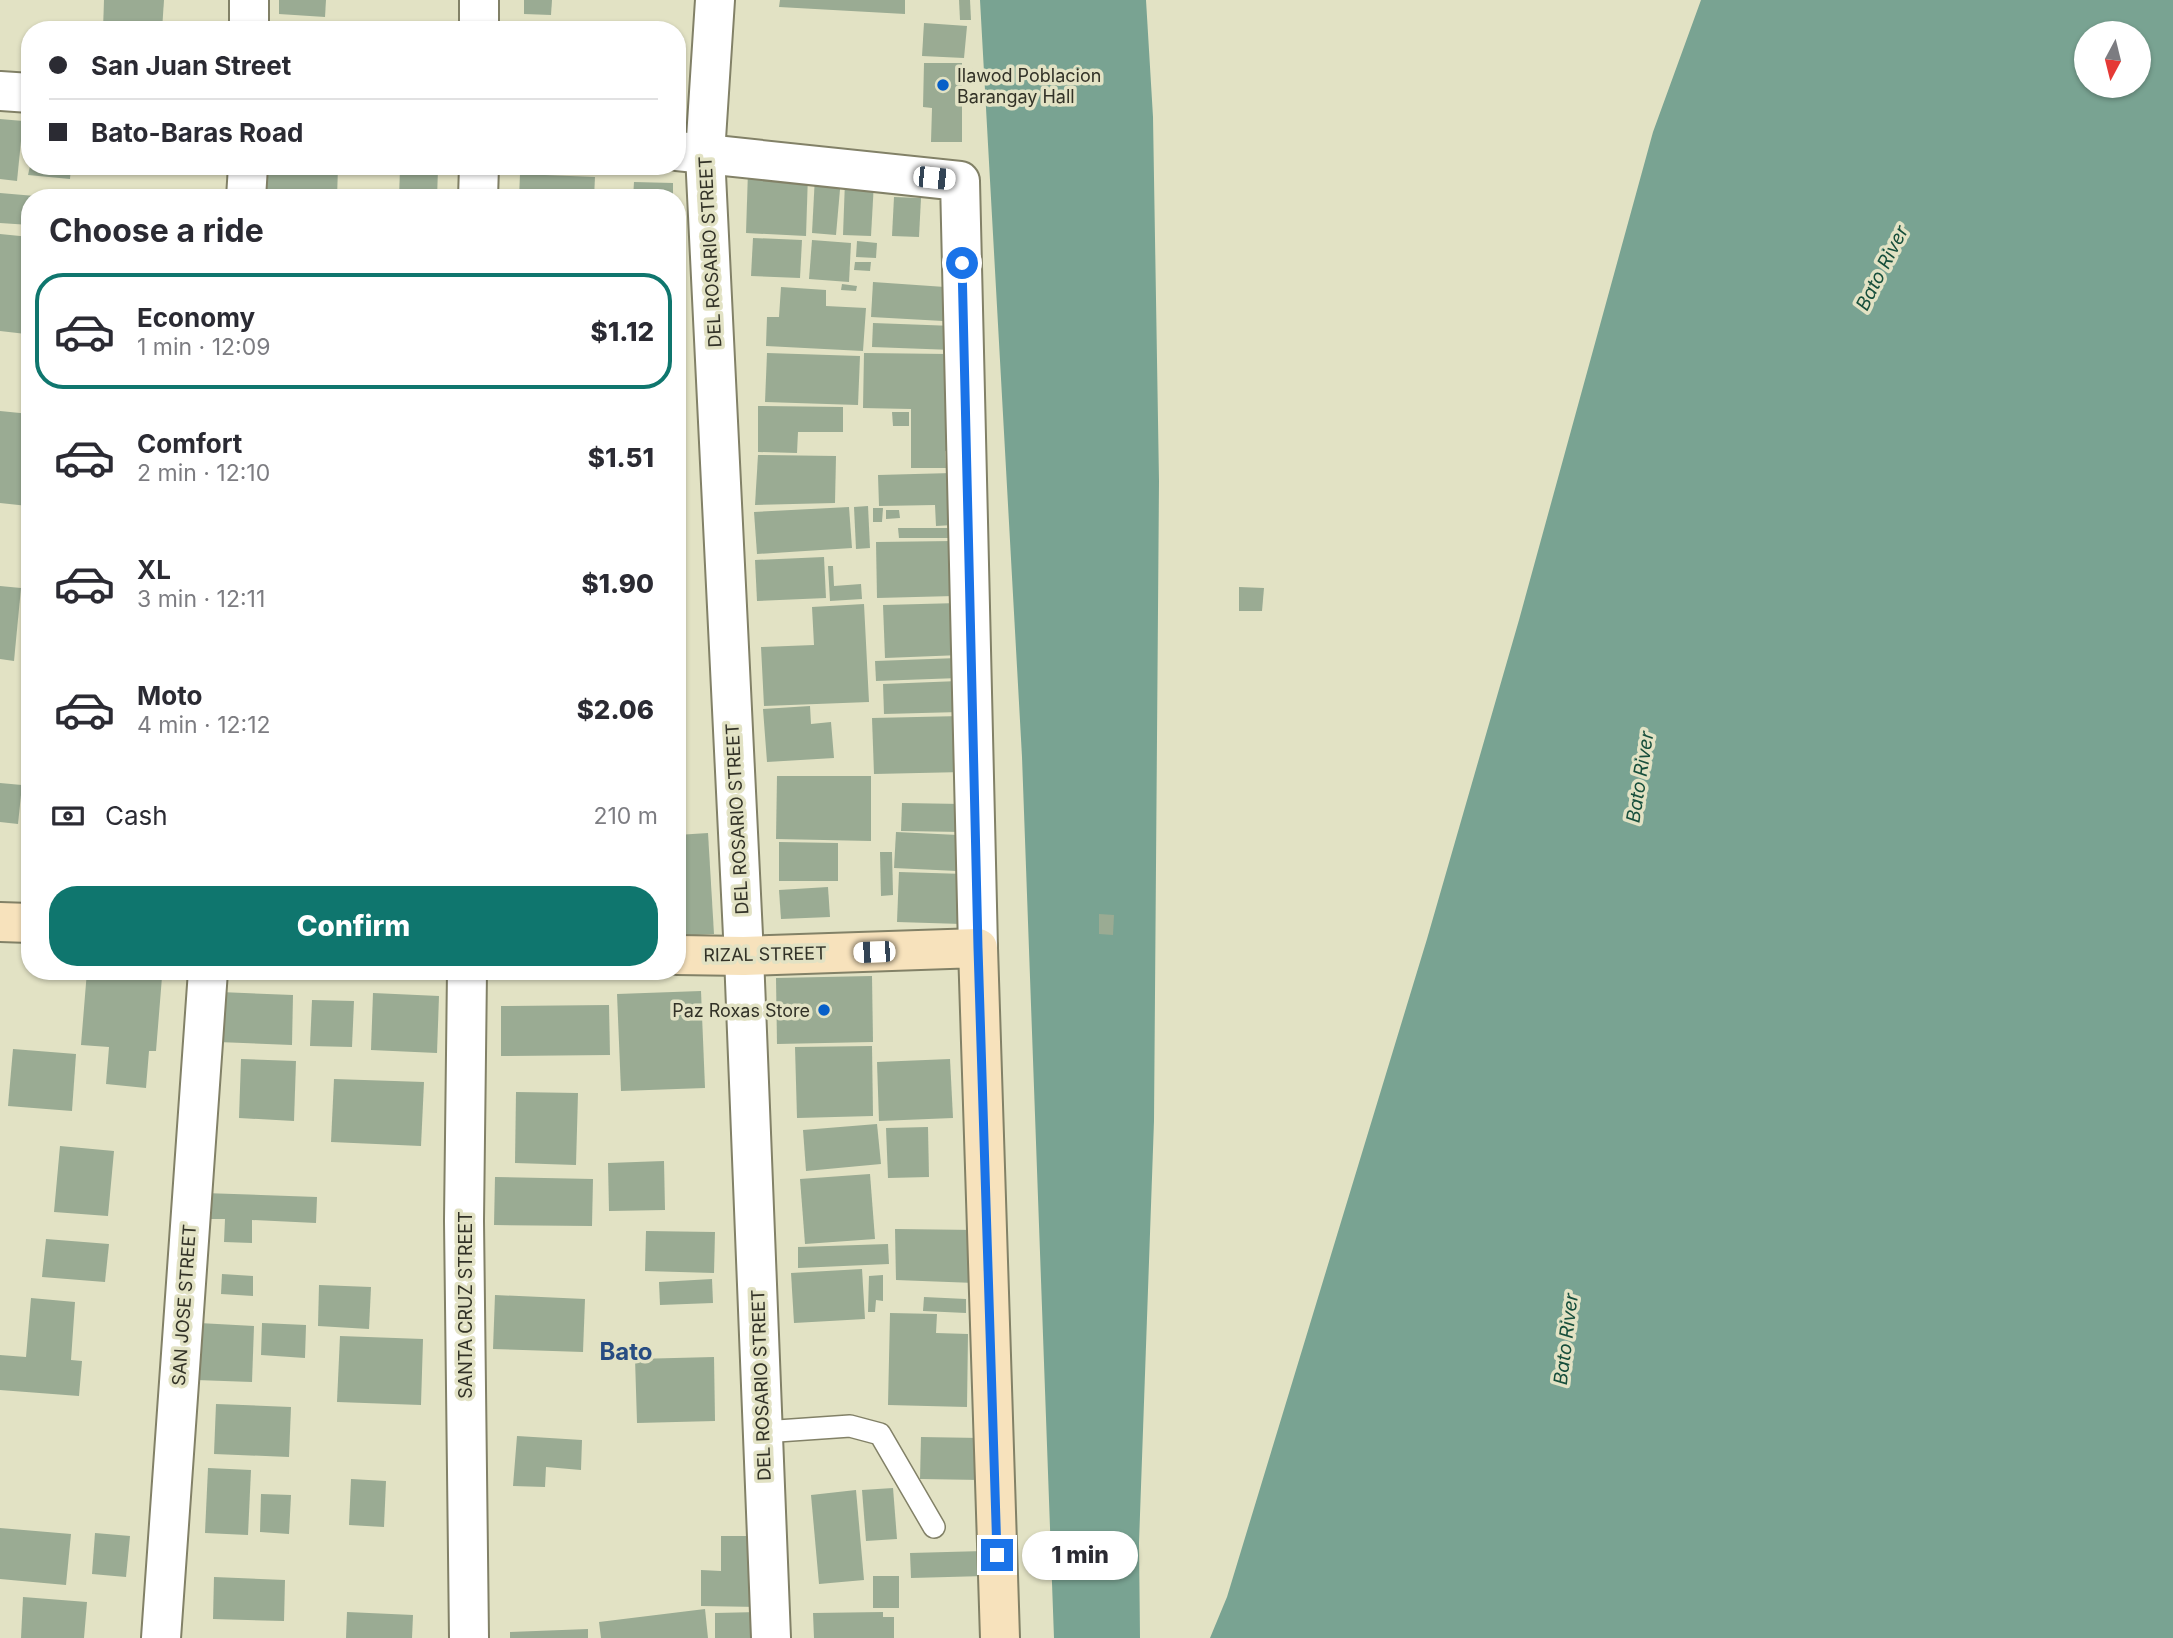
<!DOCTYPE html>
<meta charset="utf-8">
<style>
:root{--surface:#fff;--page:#f2f2f3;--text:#2b2b33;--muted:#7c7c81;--line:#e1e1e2;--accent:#0f766e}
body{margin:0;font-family:Inter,sans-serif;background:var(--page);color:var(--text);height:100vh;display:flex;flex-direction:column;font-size:26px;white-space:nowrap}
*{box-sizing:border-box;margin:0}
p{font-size:23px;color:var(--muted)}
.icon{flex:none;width:38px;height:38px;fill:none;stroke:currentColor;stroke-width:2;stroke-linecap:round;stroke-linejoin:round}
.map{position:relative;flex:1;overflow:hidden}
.details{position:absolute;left:21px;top:189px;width:665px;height:791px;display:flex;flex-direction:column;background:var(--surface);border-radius:28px;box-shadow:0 2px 5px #0004}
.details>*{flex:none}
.banner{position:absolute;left:21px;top:21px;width:665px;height:154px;border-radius:28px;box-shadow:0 2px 5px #0004;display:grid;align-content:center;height:154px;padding:0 28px;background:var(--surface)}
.needle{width:46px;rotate:187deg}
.buttons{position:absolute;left:2074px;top:21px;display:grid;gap:14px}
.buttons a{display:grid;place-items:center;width:77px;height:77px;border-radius:50%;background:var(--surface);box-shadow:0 2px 5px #0004;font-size:35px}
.end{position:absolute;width:32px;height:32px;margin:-16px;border:9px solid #1a73e8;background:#fff;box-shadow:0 0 0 4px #fff}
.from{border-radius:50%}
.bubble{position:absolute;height:49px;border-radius:24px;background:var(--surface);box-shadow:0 2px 5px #0004;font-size:23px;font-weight:800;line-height:49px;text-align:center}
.car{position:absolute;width:21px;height:42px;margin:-21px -10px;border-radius:9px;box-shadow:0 0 5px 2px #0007;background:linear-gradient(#fff 24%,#345 0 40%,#fff 0 76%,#345 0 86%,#fff 0)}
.banner b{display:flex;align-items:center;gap:24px;height:66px;font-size:26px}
.banner b+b{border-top:2px solid var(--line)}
.banner i{width:18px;height:18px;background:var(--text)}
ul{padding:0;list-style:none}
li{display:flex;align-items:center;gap:21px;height:116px;margin:0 14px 10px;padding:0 14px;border:4px solid transparent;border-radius:28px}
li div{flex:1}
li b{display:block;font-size:26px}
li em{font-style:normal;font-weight:800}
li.current{border-color:var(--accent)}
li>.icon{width:63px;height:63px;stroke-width:1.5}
h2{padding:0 28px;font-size:32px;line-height:84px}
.pay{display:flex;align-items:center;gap:18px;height:77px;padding:0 28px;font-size:26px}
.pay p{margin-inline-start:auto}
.primary-button{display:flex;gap:14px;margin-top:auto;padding:14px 28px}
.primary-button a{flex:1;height:80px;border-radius:28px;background:var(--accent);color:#fff;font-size:28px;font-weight:800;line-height:80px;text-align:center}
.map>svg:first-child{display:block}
</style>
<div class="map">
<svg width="2173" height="1638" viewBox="0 0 2173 1638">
<rect width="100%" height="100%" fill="#e2e2c4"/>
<g fill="#79a392" fill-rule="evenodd">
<polygon points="980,0 1146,0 1153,117 1159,481 1154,1121 1139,1543 1140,1638 1054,1638 1022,757"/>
<path d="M1701 0H2173V1638H1210L1227 1597 1427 939 1519 620 1653 132ZM2086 33H2138V86H2086Z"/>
</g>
<g fill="#9aab93">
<polygon points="104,0 164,0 162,30 103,30"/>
<polygon points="279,0 326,0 325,17 279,14"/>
<polygon points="524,0 552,0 551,15 524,14"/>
<polygon points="780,0 905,0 905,14 779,7"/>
<polygon points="959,0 970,0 971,20 960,20"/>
<polygon points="924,23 967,26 964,58 922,56"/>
<polygon points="278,26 304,28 304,30 278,30"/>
<polygon points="924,63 962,63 962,142 931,142 932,108 923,107"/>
<polygon points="0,119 23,121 17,181 0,179"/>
<polygon points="30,166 71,166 70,179 28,175"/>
<polygon points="263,166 338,166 337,198 261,198"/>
<polygon points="400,168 438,169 437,198 399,198"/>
<polygon points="748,171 808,174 806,236 746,233"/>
<polygon points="520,174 595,177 594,198 519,198"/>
<polygon points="815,176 841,178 836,235 812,233"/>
<polygon points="845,181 874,182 871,236 843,235"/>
<polygon points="634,182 673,183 673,198 633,198"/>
<polygon points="0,193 35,196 30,198 30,225 0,223"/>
<polygon points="894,197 921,198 919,237 892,236"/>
<polygon points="0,234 30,237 30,296 26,334 0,331"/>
<polygon points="753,238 802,240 800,278 751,276"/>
<polygon points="812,240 851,243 849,282 809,279"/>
<polygon points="857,241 877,243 876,258 856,257"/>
<polygon points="855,262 871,262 870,271 854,270"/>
<polygon points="873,282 945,287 943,321 871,317"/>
<polygon points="842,284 857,286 856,291 841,290"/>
<polygon points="781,287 826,290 826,306 866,308 863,351 766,346 767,317 779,317"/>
<polygon points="873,323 954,326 953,350 872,347"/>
<polygon points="767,353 860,356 858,405 765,402"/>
<polygon points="864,353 948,354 948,450 945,451 946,468 911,468 911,409 863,408"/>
<polygon points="758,406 843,407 843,432 798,432 797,453 758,452"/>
<polygon points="0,411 30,414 28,506 0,503"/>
<polygon points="892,412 909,412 909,426 893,426"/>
<polygon points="758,455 836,456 835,503 755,505"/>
<polygon points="952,473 953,525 936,526 935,505 879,506 878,475"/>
<polygon points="868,506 870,548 856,549 854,507"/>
<polygon points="849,507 852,548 757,554 754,512"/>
<polygon points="873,508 883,508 882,522 873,522"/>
<polygon points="886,510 899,510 900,518 886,519"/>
<polygon points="898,528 948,528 948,538 899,538"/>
<polygon points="953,541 954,596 877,598 876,542"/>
<polygon points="824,557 826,598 757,601 755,560"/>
<polygon points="828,566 833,566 834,586 861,584 862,599 830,601"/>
<polygon points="0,586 21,588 14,661 0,659"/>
<polygon points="1239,587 1264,588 1262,611 1239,611"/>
<polygon points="959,603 961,655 885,658 883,605"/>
<polygon points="864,604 869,702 764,706 761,647 814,645 812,607"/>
<polygon points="958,658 959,678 876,681 875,661"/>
<polygon points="677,669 683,670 681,720 677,720"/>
<polygon points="959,681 960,712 884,714 883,684"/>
<polygon points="810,706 811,724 831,722 834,758 767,762 763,709"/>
<polygon points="962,716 964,772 874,774 872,718"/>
<polygon points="677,775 682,775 683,818 677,819"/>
<polygon points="777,776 871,776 871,841 776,839"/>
<polygon points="0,783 22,785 18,824 0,822"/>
<polygon points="902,803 963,804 962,832 901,831"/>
<polygon points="896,832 958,835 957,871 894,868"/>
<polygon points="708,833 714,934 677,936 677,835"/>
<polygon points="779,842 838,843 838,881 779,881"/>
<polygon points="880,852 892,852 893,895 881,896"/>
<polygon points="899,872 965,874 962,924 897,922"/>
<polygon points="828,887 830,917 781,919 779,890"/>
<polygon points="1099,914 1114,915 1113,935 1099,934"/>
<polygon points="87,971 162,977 156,1051 149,1051 146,1088 106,1084 109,1047 81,1045"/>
<polygon points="872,976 873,1042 777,1044 776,978"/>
<polygon points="701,991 705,1088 621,1091 617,994"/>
<polygon points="220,992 293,995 292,1045 218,1042"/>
<polygon points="373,993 439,996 437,1053 371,1050"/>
<polygon points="312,1000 354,1001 352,1047 310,1046"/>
<polygon points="609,1005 610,1055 501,1056 501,1006"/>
<polygon points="872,1046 873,1116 797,1118 795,1047"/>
<polygon points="13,1049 76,1054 72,1111 8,1106"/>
<polygon points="241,1059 296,1061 294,1121 239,1118"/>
<polygon points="950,1059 953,1118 879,1121 877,1062"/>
<polygon points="334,1079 424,1082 421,1146 331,1142"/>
<polygon points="516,1092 578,1093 576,1165 515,1163"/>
<polygon points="877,1124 881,1164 806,1171 803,1130"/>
<polygon points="928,1127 929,1177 888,1178 886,1128"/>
<polygon points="60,1146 114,1151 108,1216 54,1212"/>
<polygon points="664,1161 665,1210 609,1211 608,1163"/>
<polygon points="870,1174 875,1239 805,1244 800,1179"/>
<polygon points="495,1177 593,1179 592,1226 494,1225"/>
<polygon points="204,1193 317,1197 316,1223 252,1220 252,1243 224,1242 225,1219 203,1219"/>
<polygon points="895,1229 977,1230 975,1283 896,1280"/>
<polygon points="646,1231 715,1232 714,1273 645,1271"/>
<polygon points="46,1239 109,1244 105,1282 42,1277"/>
<polygon points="888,1244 889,1264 798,1268 798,1247"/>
<polygon points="862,1269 865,1319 794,1323 791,1273"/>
<polygon points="222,1274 253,1276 253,1296 221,1294"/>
<polygon points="883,1275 883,1301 876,1300 875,1312 868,1312 869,1276"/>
<polygon points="712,1279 713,1303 660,1305 659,1282"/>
<polygon points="319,1285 371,1287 369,1329 318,1326"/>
<polygon points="495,1295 585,1299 583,1352 493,1349"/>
<polygon points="924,1297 966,1299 966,1313 923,1311"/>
<polygon points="31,1298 75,1302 71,1360 82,1361 79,1396 0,1390 0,1355 26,1357"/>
<polygon points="890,1313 937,1314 936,1333 968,1334 967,1407 888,1405"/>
<polygon points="199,1323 254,1326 252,1382 196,1380"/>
<polygon points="262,1323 306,1325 305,1358 261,1355"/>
<polygon points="340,1336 423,1339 421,1405 337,1402"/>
<polygon points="714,1357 715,1421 637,1423 635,1359"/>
<polygon points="216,1404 291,1407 289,1457 214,1454"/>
<polygon points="517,1436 582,1440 581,1470 546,1467 545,1487 513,1486"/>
<polygon points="921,1437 981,1438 981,1480 920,1479"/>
<polygon points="208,1468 251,1470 248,1535 205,1533"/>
<polygon points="351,1479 386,1481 384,1527 349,1525"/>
<polygon points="893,1488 897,1539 866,1541 862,1490"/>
<polygon points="856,1490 864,1580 819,1584 811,1495"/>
<polygon points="261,1494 291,1495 289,1534 260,1532"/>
<polygon points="0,1528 71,1534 66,1585 0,1579"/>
<polygon points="95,1533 130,1536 126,1577 92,1574"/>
<polygon points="721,1536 758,1536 758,1607 701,1606 701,1570 721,1571"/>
<polygon points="984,1551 985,1576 911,1578 910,1553"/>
<rect x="873" y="1576" width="26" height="32"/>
<polygon points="214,1577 285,1580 284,1621 213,1619"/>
<polygon points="23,1597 87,1602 84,1638 21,1638"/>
<polygon points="705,1609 708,1638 601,1638 599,1622"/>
<polygon points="347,1612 413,1615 412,1638 346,1638"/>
<polygon points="758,1612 759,1638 715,1638 715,1613"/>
<polygon points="883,1612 883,1617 894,1617 894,1638 814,1638 813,1613"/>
<polygon points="588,1629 588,1638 510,1638 510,1632"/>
</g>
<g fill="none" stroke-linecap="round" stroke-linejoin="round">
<defs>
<polyline id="service" points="763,1432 850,1426 880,1434 934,1527"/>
<g id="minor">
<polyline points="249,0 249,30"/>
<polyline points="479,30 479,0"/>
<polyline points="0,91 30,93"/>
<polyline points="677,151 960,181 978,948"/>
<polyline points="246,198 248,166"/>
<polyline points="478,198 479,166"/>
<polyline points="744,956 771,1638"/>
<polyline points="467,971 464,1221 469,1638"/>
<polyline points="161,1638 208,971"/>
</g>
<polyline id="tertiary" points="715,0 705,154 744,956"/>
<g id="secondary">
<polyline points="0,922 30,923"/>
<polyline points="677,955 744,956 978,948 1000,1638"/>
</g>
</defs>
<use href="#service" stroke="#828167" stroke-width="24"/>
<use href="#minor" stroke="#828167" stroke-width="42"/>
<use href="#tertiary" stroke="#828167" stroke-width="42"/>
<use href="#secondary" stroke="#828167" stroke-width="42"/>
<use href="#service" stroke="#fff" stroke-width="21"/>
<use href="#minor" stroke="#fff" stroke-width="38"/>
<use href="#tertiary" stroke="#fff" stroke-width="38"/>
<use href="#secondary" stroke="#f7e2bc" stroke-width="38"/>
</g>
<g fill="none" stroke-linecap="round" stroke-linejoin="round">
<polyline stroke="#1a73e8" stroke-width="9" points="962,263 978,948 997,1555"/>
</g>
<g fill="#075fc8" stroke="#e2e2c4" stroke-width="2.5">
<circle cx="943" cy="85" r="7"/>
<circle cx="824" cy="1010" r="7"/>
</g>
<g text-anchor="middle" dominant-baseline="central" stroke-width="7" stroke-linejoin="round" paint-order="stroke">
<g font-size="18" fill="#323227" stroke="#e2e2c4" text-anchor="start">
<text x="957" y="75">Ilawod Poblacion<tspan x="957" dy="21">Barangay Hall</tspan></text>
<text x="810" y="1010" text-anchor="end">Paz Roxas Store</text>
</g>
<g font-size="18" fill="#323227" stroke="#e2e2c4">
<text transform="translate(710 252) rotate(-93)">DEL ROSARIO STREET</text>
<text transform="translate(737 819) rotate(-93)">DEL ROSARIO STREET</text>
<text transform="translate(765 954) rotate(-1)">RIZAL STREET</text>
<text transform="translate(184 1305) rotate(-86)">SAN JOSE STREET</text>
<text transform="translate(465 1305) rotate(-90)">SANTA CRUZ STREET</text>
<text transform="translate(761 1385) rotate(-92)">DEL ROSARIO STREET</text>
</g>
<g font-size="19" font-style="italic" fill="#164e3b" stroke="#e2e2c4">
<text transform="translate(1882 268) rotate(-63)">Bato River</text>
<text transform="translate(1640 777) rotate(-81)">Bato River</text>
<text transform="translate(1566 1339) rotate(-83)">Bato River</text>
</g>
<g font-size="24" font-weight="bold" fill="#274c82" stroke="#e2e2c4">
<text x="626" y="1351">Bato</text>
</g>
</g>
</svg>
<div class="buttons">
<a><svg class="needle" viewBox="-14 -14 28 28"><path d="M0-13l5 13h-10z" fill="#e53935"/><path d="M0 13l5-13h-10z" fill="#7c7c81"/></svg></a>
</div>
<i class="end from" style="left:962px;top:263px"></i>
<i class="end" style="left:997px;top:1555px"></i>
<div class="bubble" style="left:1022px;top:1531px;width:116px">1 min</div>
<i class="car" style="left:934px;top:178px;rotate:96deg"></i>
<i class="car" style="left:874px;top:952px;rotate:268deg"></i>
<div class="banner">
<b><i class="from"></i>San Juan Street</b>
<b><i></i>Bato-Baras Road</b>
</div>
<section class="details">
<h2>Choose a ride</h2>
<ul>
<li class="current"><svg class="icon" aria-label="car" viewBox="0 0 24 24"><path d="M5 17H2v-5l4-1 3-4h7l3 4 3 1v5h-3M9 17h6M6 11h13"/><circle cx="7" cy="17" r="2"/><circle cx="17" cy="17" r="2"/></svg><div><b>Economy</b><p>1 min · 12:09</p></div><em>$1.12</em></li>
<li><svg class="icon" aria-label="car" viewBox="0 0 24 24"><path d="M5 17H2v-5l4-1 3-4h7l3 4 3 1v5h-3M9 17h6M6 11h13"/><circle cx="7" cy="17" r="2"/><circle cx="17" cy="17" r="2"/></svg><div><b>Comfort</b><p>2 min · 12:10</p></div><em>$1.51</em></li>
<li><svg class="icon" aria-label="car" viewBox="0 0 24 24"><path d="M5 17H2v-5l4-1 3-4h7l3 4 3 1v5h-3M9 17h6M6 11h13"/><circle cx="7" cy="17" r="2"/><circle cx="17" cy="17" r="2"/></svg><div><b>XL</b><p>3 min · 12:11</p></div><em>$1.90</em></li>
<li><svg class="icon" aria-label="car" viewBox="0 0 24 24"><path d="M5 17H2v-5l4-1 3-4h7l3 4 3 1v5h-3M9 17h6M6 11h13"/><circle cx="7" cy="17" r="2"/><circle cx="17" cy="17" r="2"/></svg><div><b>Moto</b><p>4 min · 12:12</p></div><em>$2.06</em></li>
</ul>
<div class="pay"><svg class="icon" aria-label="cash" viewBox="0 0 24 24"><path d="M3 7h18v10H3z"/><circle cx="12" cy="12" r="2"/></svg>Cash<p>210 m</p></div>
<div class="primary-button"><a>Confirm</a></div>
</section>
</div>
